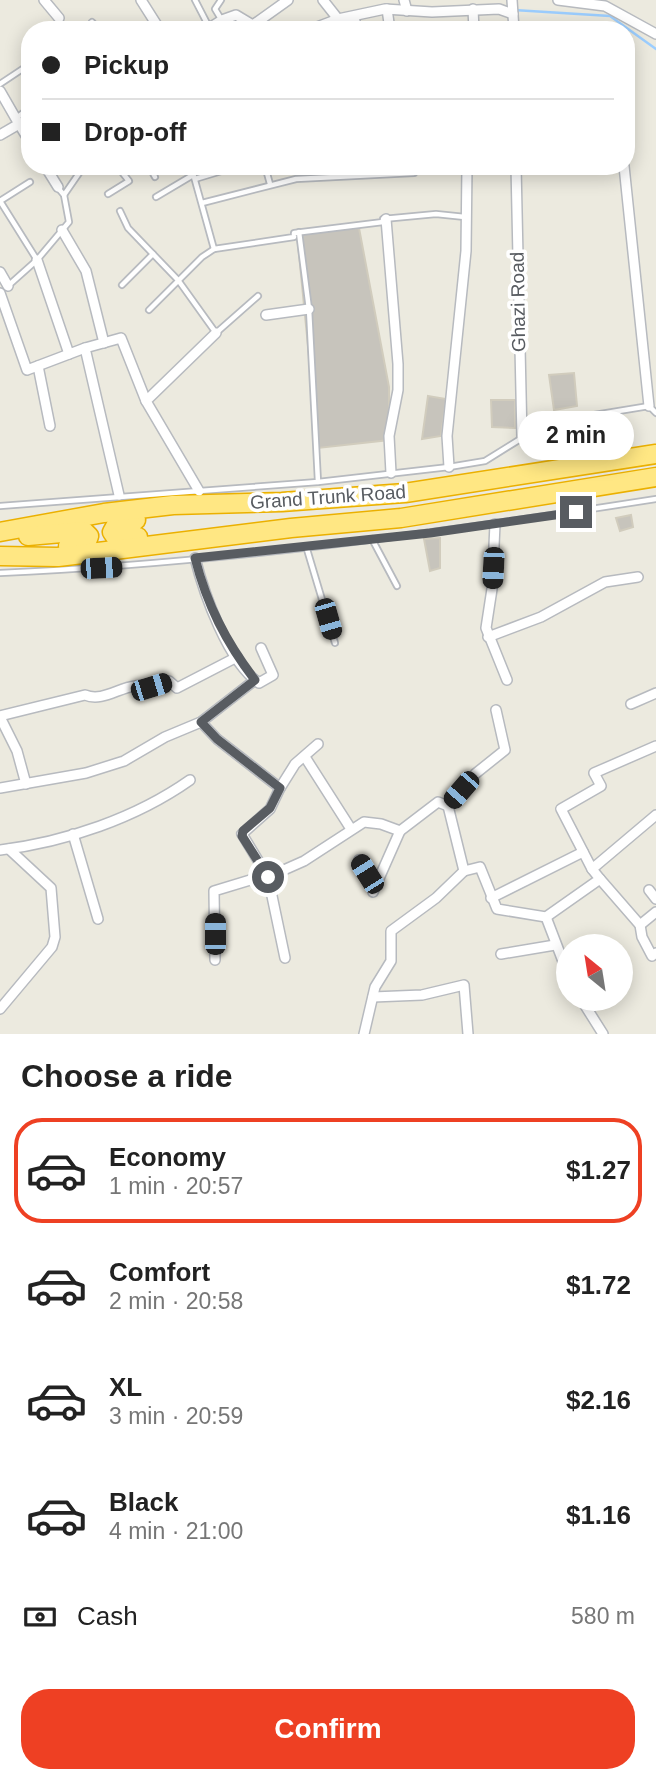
<!DOCTYPE html>
<meta charset="utf-8">
<style>
:root{--surface:#fff;--page:#f2f2f2;--text:#222;--muted:#767676;--line:#e0e0e0;--accent:#ee4023}
body{margin:0;font-family:Arial,sans-serif;background:var(--page);color:var(--text);height:100vh;display:flex;flex-direction:column;font-size:26px;white-space:nowrap}
*{box-sizing:border-box;margin:0}
p{font-size:23px;color:var(--muted)}
.icon{flex:none;width:38px;height:38px;fill:none;stroke:currentColor;stroke-width:2;stroke-linecap:round;stroke-linejoin:round}
.map{position:relative;height:1034px;overflow:hidden}
.details{display:flex;flex-direction:column;background:var(--surface);flex:1}
.details>*{flex:none}
.hud{position:absolute;left:21px;top:21px;width:614px;height:154px;border-radius:28px;box-shadow:0 4px 18px #0003;display:grid;align-content:center;height:154px;padding:0 21px;background:var(--surface)}
.needle{width:46px;rotate:330deg}
.controls{position:absolute;left:556px;top:934px;display:grid;gap:14px}
.controls a{display:grid;place-items:center;width:77px;height:77px;border-radius:50%;background:var(--surface);box-shadow:0 4px 18px #0003;font-size:35px}
.end{position:absolute;width:32px;height:32px;margin:-16px;border:9px solid #585c61;background:#fff;box-shadow:0 0 0 4px #fff}
.from{border-radius:50%}
.bubble{position:absolute;height:49px;border-radius:24px;background:var(--surface);box-shadow:0 4px 18px #0003;font-size:23px;font-weight:700;line-height:49px;text-align:center}
.car{position:absolute;width:21px;height:42px;margin:-21px -10px;border-radius:9px;box-shadow:0 0 5px 2px #0007;background:linear-gradient(#222 24%,#8ab4d8 0 40%,#222 0 76%,#8ab4d8 0 86%,#222 0)}
.hud b{display:flex;align-items:center;gap:24px;height:66px;font-size:26px}
.hud b+b{border-top:2px solid var(--line)}
.hud i{width:18px;height:18px;background:var(--text)}
ul{padding:0;list-style:none}
li{display:flex;align-items:center;gap:21px;height:105px;margin:0 14px 10px;padding:0 7px;border:4px solid transparent;border-radius:28px}
li div{flex:1}
li b{display:block;font-size:26px}
li em{font-style:normal;font-weight:700}
li.on{border-color:var(--accent)}
li>.icon{width:63px;height:63px;stroke-width:1.5}
h2{padding:0 21px;font-size:32px;line-height:84px}
.pay{display:flex;align-items:center;gap:18px;height:77px;padding:0 21px;font-size:26px}
.pay p{margin-inline-start:auto}
.action{display:flex;gap:14px;margin-top:auto;padding:14px 21px}
.action a{flex:1;height:80px;border-radius:28px;background:var(--accent);color:#fff;font-size:28px;font-weight:700;line-height:80px;text-align:center}
.map>svg:first-child{display:block}
</style>
<div class="map">
<svg width="656" height="1034" viewBox="0 0 656 1034">
<rect width="100%" height="100%" fill="#eceadf"/>
<g fill="none" stroke-linecap="round" stroke-linejoin="round">
<polyline stroke="#9cceff" stroke-width="2.5" points="514,10 610,16 656,49"/>
</g>
<g fill="#c7c4bc" stroke="#d1ccbd" stroke-width="2">
<polygon points="359,228 389,387 389,440 318,448 297,234"/>
<polygon points="574,373 577,406 554,410 549,375"/>
<polygon points="428,396 446,399 441,436 422,439"/>
<polygon points="491,400 515,400 515,428 492,427"/>
<polygon points="607,419 607,430 579,435 580,423"/>
<polygon points="631,515 633,527 620,531 616,518"/>
<polygon points="440,538 440,568 430,571 424,539"/>
</g>
<g fill="none" stroke-linecap="round" stroke-linejoin="round">
<defs>
<g id="lane">
<polyline points="195,0 209,27"/>
<polyline points="221,19 215,9 221,0"/>
<polyline points="92,22 99,30"/>
<polyline points="0,84 30,64"/>
<polyline points="16,118 30,108"/>
<polyline points="149,166 155,177"/>
<polyline points="191,166 214,249"/>
<polyline points="265,166 270,184"/>
<polyline points="195,179 238,166"/>
<polyline points="108,194 129,181 117,166"/>
<polyline points="64,195 84,166"/>
<polyline points="156,197 193,175"/>
<polyline points="0,201 37,260"/>
<polyline points="0,201 30,182"/>
<polyline points="202,203 296,179 414,173"/>
<polyline points="120,211 128,228 178,280 216,333 258,296"/>
<polyline points="299,232 309,309 318,482"/>
<polyline points="9,285 37,260 69,222 64,195 58,188"/>
<polyline points="122,285 153,254"/>
<polyline points="149,310 202,257 214,249 294,237 294,233 383,222 383,219 436,214 465,217"/>
<polyline points="0,506 318,482 449,467 485,461 522,438 576,418 649,406 656,413"/>
<polyline points="372,539 397,586"/>
<polyline points="306,546 335,643"/>
<path d="M0 573C220 563 439 533 656 499"/>
</g>
<g id="street">
<polyline points="44,0 59,18"/>
<polyline points="141,0 160,30"/>
<polyline points="323,0 338,19"/>
<polyline points="404,0 407,11"/>
<polyline points="512,0 514,30"/>
<polyline points="558,0 605,6 656,34"/>
<polyline points="387,9 390,30"/>
<polyline points="473,9 474,30"/>
<polyline points="354,17 357,30"/>
<polyline points="253,25 288,0"/>
<polyline points="206,30 222,20 236,15 261,30"/>
<polyline points="309,30 338,19 385,9 432,12 499,9 513,14"/>
<polyline points="0,91 19,124 0,135"/>
<polyline points="19,124 30,142"/>
<polyline points="45,166 58,187"/>
<polyline points="516,166 522,438"/>
<polyline points="624,166 649,406"/>
<polyline points="386,219 398,364 398,390 389,436 391,473"/>
<polyline points="62,230 86,271 104,343"/>
<polyline points="37,260 69,354"/>
<polyline points="0,272 8,286"/>
<polyline points="0,293 27,370 85,348"/>
<polyline points="266,315 309,309"/>
<polyline points="38,366 50,426"/>
<polyline points="449,467 447,436 466,251 467,166"/>
<polyline points="199,491 146,401 216,333"/>
<polyline points="119,495 85,348 121,338 146,401"/>
<polyline points="495,524 492,589 486,628 507,680"/>
<path d="M195 558C204 594 228 662 259 683L273 675 261 648"/>
<polyline points="488,637 541,617 605,582 638,577"/>
<polyline points="631,704 656,693"/>
<polyline points="496,710 505,750 475,774 448,806 464,871 480,867 497,909 546,917 600,879 592,869"/>
<path d="M0 716 85 695C102 702 118 688 135 686 148 684 155 685 169 681L177 688 237 657"/>
<polyline points="0,717 17,751 26,784"/>
<polyline points="201,722 217,739 280,788 270,809 242,834 268,877 304,861 364,822 381,824 400,831 438,802 448,806"/>
<polyline points="656,746 594,773 601,786 561,809 592,869 656,815"/>
<polyline points="305,757 351,829"/>
<polyline points="0,788 86,773 124,761 165,737 201,722 255,680"/>
<polyline points="280,788 295,764 318,744"/>
<polyline points="73,834 98,919"/>
<path d="M0 850C66 842 136 818 190 780"/>
<polyline points="359,860 375,887"/>
<polyline points="268,877 285,958"/>
<polyline points="600,879 640,925 642,937 652,956 656,953"/>
<polyline points="649,890 656,899"/>
<polyline points="373,892 400,831"/>
<polyline points="491,898 583,852"/>
<polyline points="546,917 569,977"/>
<polyline points="640,925 656,912"/>
<polyline points="501,954 555,945"/>
<polyline points="215,960 214,891 267,875"/>
<polyline points="373,997 422,995 464,985 468,1034"/>
<polyline points="581,999 603,1034"/>
<polyline points="0,1009 52,947 55,937 51,888 9,849"/>
<polyline points="364,1034 375,987 391,961 391,931 436,898 464,871"/>
</g>
<g id="highway">
<polyline points="136,520 117,523 112,532 116,538 138,537"/>
<polyline points="0,532 104,513 173,505 282,502 405,493 656,454"/>
<polyline points="28,536 84,531 89,536 86,544 68,546"/>
<polyline points="0,556 58,557 291,528 401,518 656,477"/>
</g>
</defs>
<use href="#lane" stroke="#b7babf" stroke-width="8"/>
<use href="#street" stroke="#b7babf" stroke-width="12"/>
<use href="#highway" stroke="#ebb000" stroke-width="21"/>
<use href="#lane" stroke="#fff" stroke-width="4.5"/>
<use href="#street" stroke="#fff" stroke-width="9"/>
<use href="#highway" stroke="#ffe783" stroke-width="18"/>
</g>
<g fill="none" stroke-linecap="round" stroke-linejoin="round">
<path stroke="#585c61" stroke-width="9" d="M268 877 242 836 243 831 270 808 280 788 217 739 201 722 255 680C226 642 207 605 195 558L430 533 576 512"/>
</g>
<g text-anchor="middle" dominant-baseline="central" stroke-width="7" stroke-linejoin="round" paint-order="stroke">
<g font-size="19" fill="#585c61" stroke="#fff">
<text transform="translate(518 302) rotate(-91)">Ghazi Road</text>
<text transform="translate(328 497) rotate(-4)">Grand Trunk Road</text>
</g>
</g>
</svg>
<div class="controls">
<a><svg class="needle" viewBox="-14 -14 28 28"><path d="M0-13l5 13h-10z" fill="#e53935"/><path d="M0 13l5-13h-10z" fill="#767676"/></svg></a>
</div>
<i class="end from" style="left:268px;top:877px"></i>
<i class="end" style="left:576px;top:512px"></i>
<div class="bubble" style="left:518px;top:411px;width:116px">2 min</div>
<i class="car" style="left:101px;top:568px;rotate:87deg"></i>
<i class="car" style="left:493px;top:568px;rotate:183deg"></i>
<i class="car" style="left:328px;top:619px;rotate:164deg"></i>
<i class="car" style="left:151px;top:687px;rotate:73deg"></i>
<i class="car" style="left:461px;top:790px;rotate:221deg"></i>
<i class="car" style="left:367px;top:874px;rotate:328deg"></i>
<i class="car" style="left:215px;top:934px;rotate:0deg"></i>
<div class="hud">
<b><i class="from"></i>Pickup</b>
<b><i></i>Drop-off</b>
</div>
</div>
<section class="details">
<h2>Choose a ride</h2>
<ul>
<li class="on"><svg class="icon" aria-label="car" viewBox="0 0 24 24"><path d="M5 17H2v-5l4-1 3-4h7l3 4 3 1v5h-3M9 17h6M6 11h13"/><circle cx="7" cy="17" r="2"/><circle cx="17" cy="17" r="2"/></svg><div><b>Economy</b><p>1 min · 20:57</p></div><em>$1.27</em></li>
<li><svg class="icon" aria-label="car" viewBox="0 0 24 24"><path d="M5 17H2v-5l4-1 3-4h7l3 4 3 1v5h-3M9 17h6M6 11h13"/><circle cx="7" cy="17" r="2"/><circle cx="17" cy="17" r="2"/></svg><div><b>Comfort</b><p>2 min · 20:58</p></div><em>$1.72</em></li>
<li><svg class="icon" aria-label="car" viewBox="0 0 24 24"><path d="M5 17H2v-5l4-1 3-4h7l3 4 3 1v5h-3M9 17h6M6 11h13"/><circle cx="7" cy="17" r="2"/><circle cx="17" cy="17" r="2"/></svg><div><b>XL</b><p>3 min · 20:59</p></div><em>$2.16</em></li>
<li><svg class="icon" aria-label="car" viewBox="0 0 24 24"><path d="M5 17H2v-5l4-1 3-4h7l3 4 3 1v5h-3M9 17h6M6 11h13"/><circle cx="7" cy="17" r="2"/><circle cx="17" cy="17" r="2"/></svg><div><b>Black</b><p>4 min · 21:00</p></div><em>$1.16</em></li>
</ul>
<div class="pay"><svg class="icon" aria-label="cash" viewBox="0 0 24 24"><path d="M3 7h18v10H3z"/><circle cx="12" cy="12" r="2"/></svg>Cash<p>580 m</p></div>
<div class="action"><a>Confirm</a></div>
</section>
